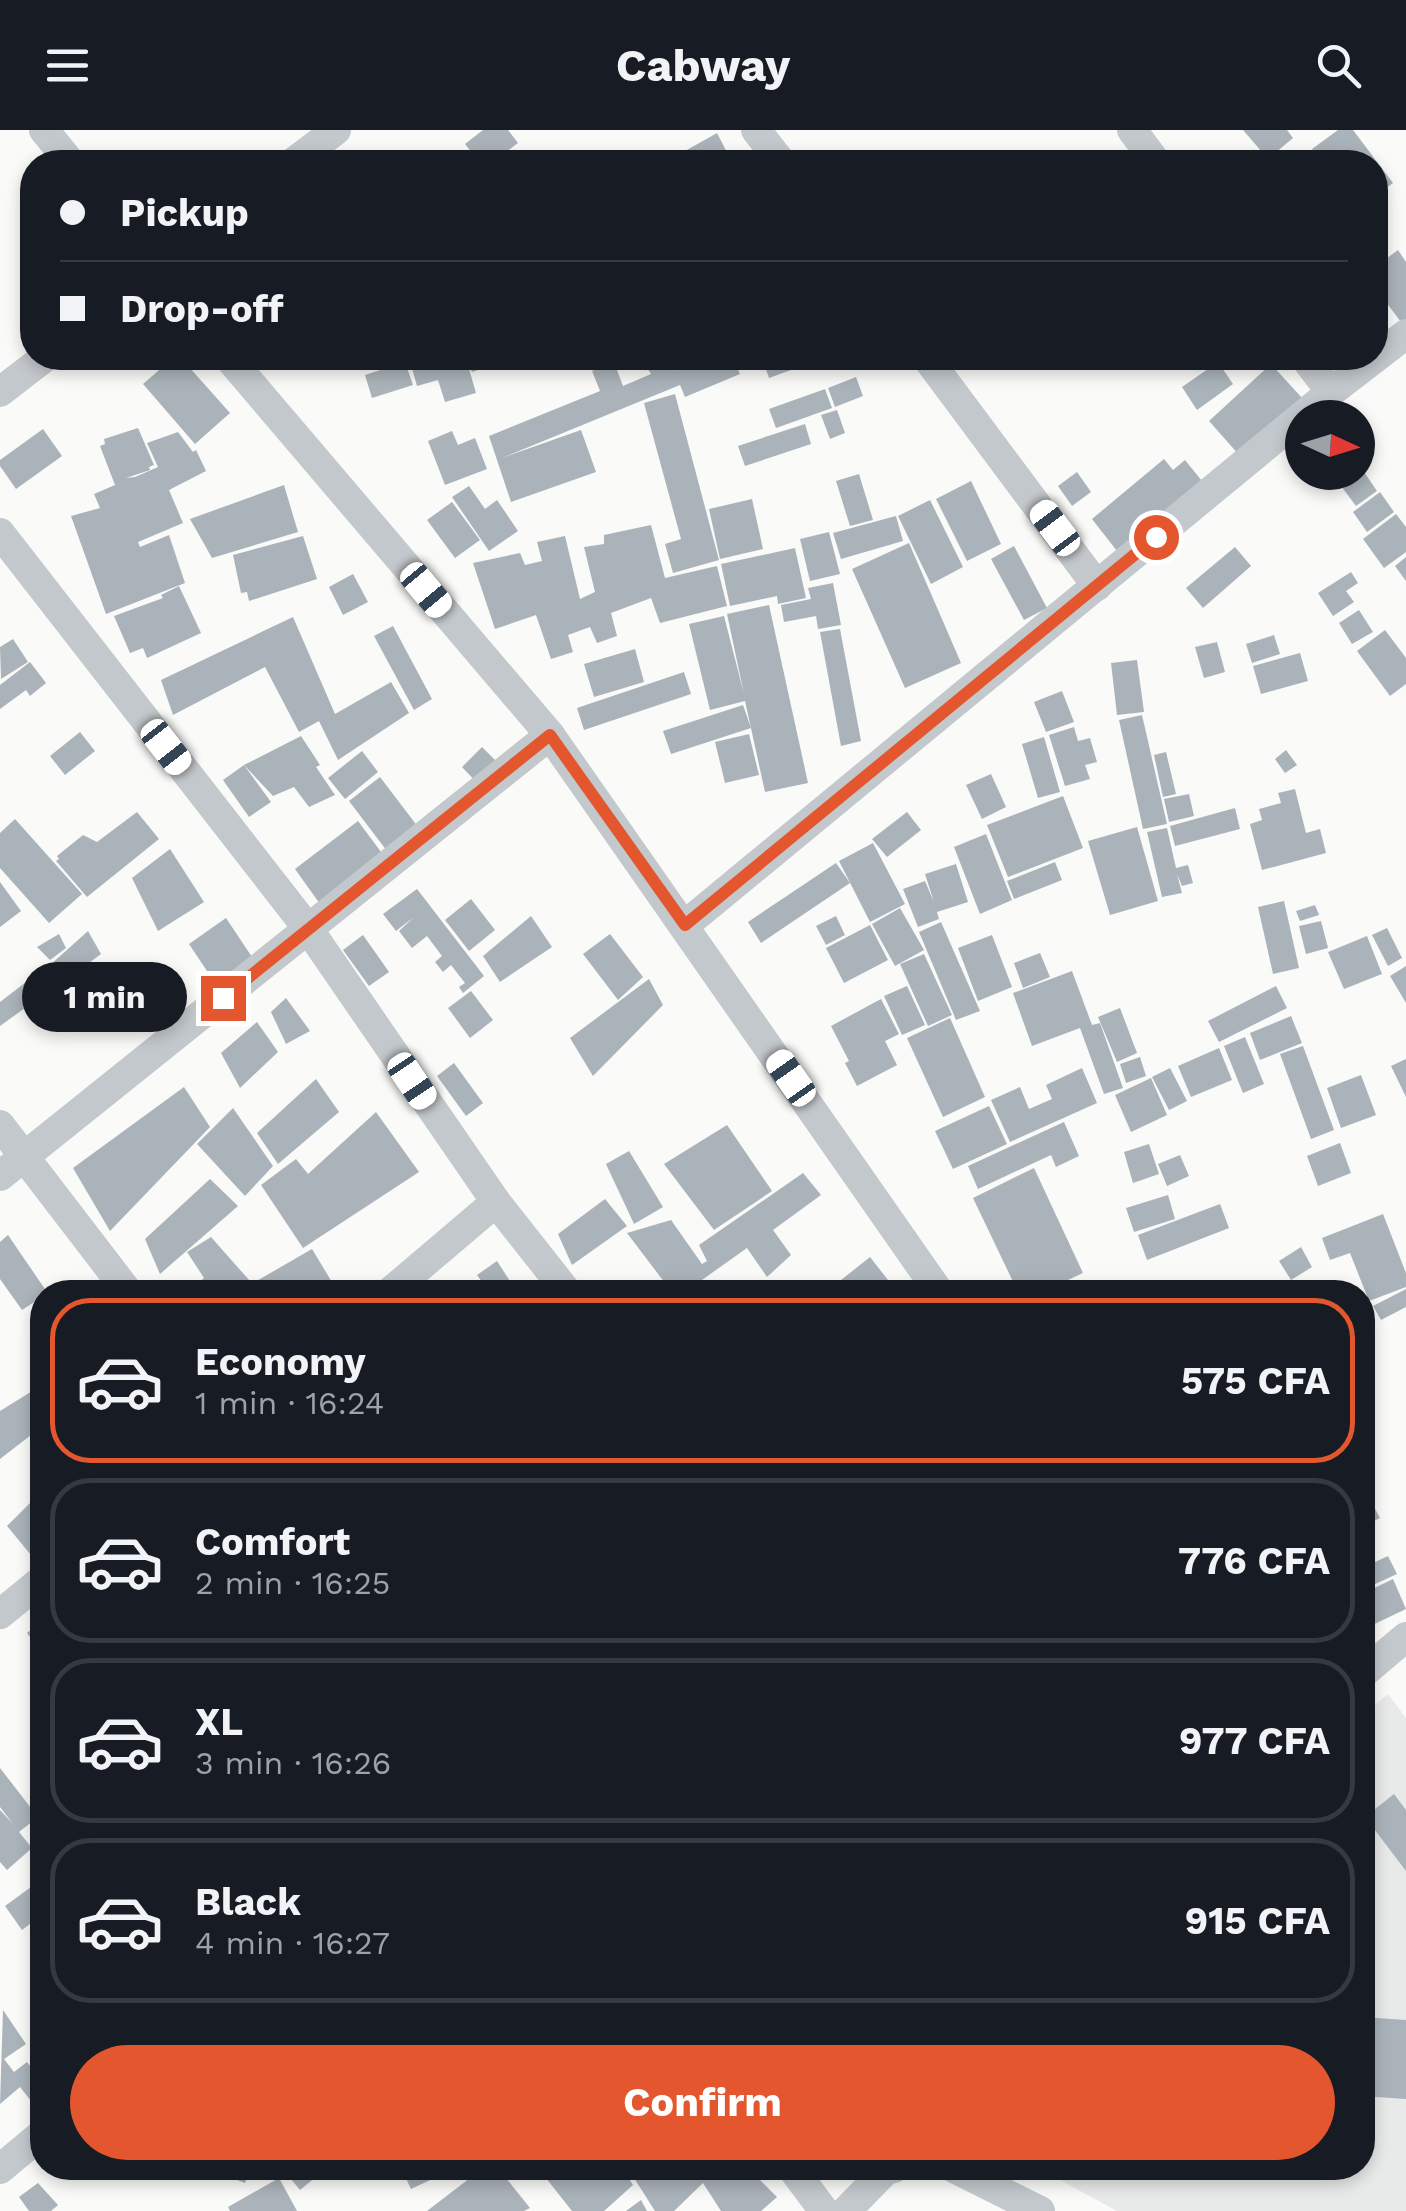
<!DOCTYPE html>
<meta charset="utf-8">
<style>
:root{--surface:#171b24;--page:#20242c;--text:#f1f3f6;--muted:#9ea1a6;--line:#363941;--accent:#e4572e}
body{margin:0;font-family:"Work Sans",sans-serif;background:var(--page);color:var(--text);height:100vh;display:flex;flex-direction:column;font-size:38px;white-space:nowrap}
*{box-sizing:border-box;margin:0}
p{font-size:32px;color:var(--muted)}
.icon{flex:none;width:55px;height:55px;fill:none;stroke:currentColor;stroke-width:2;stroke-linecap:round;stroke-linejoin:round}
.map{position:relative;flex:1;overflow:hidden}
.details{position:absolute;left:30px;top:1150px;width:1345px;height:900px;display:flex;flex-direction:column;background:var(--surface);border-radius:40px;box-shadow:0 5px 15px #0003}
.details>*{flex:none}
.top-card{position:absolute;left:20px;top:20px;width:1368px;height:220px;border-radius:40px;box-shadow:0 5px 15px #0003;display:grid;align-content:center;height:220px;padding:0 40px;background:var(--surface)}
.needle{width:65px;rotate:94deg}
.fabs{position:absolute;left:1285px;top:270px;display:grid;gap:20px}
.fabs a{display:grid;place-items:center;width:90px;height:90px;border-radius:50%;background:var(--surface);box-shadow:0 5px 15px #0003;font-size:50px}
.end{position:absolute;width:45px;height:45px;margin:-22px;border:12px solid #e4572e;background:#fff;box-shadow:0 0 0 5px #fff}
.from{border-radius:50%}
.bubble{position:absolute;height:70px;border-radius:35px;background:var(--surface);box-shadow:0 5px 15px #0003;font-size:32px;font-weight:700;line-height:70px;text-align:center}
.car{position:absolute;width:30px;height:60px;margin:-30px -15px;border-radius:12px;box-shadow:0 0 8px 2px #0007;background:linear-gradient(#fff 24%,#345 0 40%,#fff 0 76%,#345 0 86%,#fff 0)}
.top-card b{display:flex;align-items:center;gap:35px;height:95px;font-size:38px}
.top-card b+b{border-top:2px solid var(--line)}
.top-card i{width:25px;height:25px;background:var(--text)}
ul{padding:18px 0 0;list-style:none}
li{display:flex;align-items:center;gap:30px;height:165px;margin:0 20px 15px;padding:0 20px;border:5px solid var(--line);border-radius:40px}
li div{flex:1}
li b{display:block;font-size:38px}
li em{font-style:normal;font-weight:700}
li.on{border-color:var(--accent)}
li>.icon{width:90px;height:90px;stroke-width:1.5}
.cta{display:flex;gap:20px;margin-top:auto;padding:20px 40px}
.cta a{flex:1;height:115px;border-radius:60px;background:var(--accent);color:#fff;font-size:40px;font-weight:700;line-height:115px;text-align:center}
header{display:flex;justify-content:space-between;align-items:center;height:130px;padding:0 40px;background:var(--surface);font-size:45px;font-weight:700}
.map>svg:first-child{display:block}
</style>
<header><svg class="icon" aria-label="menu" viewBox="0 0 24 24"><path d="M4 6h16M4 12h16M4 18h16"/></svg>Cabway<svg class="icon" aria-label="search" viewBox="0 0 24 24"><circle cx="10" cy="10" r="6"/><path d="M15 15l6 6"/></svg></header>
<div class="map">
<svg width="1406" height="2081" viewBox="0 0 1406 2081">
<rect width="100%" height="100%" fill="#fafaf8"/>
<polygon fill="#e8e9e9" points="1388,1564 1406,1588 1406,2081 1117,2081 1038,2038 1362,2038 1363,1585"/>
<g fill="#aab3b9">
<polygon points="483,0 508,0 518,13 493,32 479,32 465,14"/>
<polygon points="1243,0 1287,0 1293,8 1268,29"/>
<polygon points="1338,0 1353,0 1393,53 1375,66 1375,32 1322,32 1312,19"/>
<polygon points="717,3 732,32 671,32 669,30"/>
<polygon points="1398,120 1406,132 1406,199 1375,157 1375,137"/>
<polygon points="173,228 181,228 230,283 195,314 143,254"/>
<polygon points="421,228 499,228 501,232 472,242 467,232 476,263 445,272 438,250 417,256 410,231"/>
<polygon points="641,228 667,228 674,242 669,228 733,228 740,244 685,267 680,255 502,328 581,300 596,342 511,372 489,306 600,261 592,241 614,232 623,256 651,244"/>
<polygon points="772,228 787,228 791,240 769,248 763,231"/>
<polygon points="1248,228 1272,228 1257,239"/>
<polygon points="405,232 413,255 372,268 365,245"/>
<polygon points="1218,232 1233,254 1197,280 1182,257"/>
<polygon points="1271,234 1303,269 1240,326 1209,291"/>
<polygon points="856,247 863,266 835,277 828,258"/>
<polygon points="825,259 832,278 776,298 769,279"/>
<polygon points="675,264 719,430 673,443 665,414 681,409 644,273"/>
<polygon points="837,280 845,303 830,309 821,285"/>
<polygon points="805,294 811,314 745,336 738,316"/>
<polygon points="138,298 154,335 149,337 150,340 126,348 135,347 158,337 147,313 178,302 193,322 196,320 206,341 169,360 183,393 138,412 140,417 169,405 185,453 106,484 71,386 100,378 94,364 115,355 100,316 105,314 104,309"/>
<polygon points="43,299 62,326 16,359 0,336 0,330"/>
<polygon points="452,301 458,315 475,308 487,339 445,355 428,311"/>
<polygon points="1164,329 1173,340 1185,330 1202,351 1117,421 1092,389"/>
<polygon points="1360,336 1377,361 1356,376 1338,352 1351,342 1358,342"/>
<polygon points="1077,342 1091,362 1072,376 1058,356"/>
<polygon points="859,344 873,390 850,396 836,351"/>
<polygon points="971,351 1001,414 967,431 936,369"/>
<polygon points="284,355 298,402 212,428 190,389"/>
<polygon points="469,356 485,379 497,370 518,401 489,421 452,367"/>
<polygon points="1380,362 1394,382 1367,402 1353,382"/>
<polygon points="752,369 763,419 720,429 709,379"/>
<polygon points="930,370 963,437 931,454 898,386"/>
<polygon points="452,372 480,410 455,428 427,390"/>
<polygon points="1396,384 1406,397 1406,422 1384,438 1363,409"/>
<polygon points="896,386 903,411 841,429 833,403"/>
<polygon points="651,395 665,448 717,436 727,476 660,493 651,468 611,483 617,506 597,513 590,497 568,505 573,522 551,529 536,485 495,499 473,433 520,423 525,435 542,431 537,412 565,406 580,469 595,462 584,417 604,414 604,405"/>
<polygon points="829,402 840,444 810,451 800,409"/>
<polygon points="303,406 317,449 249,471 247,462 241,463 233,425"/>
<polygon points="909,413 961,533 905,558 852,439"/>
<polygon points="1014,416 1047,478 1024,490 991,429"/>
<polygon points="1235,417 1251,436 1203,478 1186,458"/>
<polygon points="795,418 806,468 778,474 777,466 730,476 721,434"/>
<polygon points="1406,427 1406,451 1395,436"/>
<polygon points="1351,442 1358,453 1346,461 1354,472 1333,486 1318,463"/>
<polygon points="353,444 368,472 343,485 329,457"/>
<polygon points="833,453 841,495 818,499 816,486 784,492 781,475 811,469 808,458"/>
<polygon points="179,456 201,503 147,528 143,518 130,523 114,486 163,468 161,465"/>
<polygon points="769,475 808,653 765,662 745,571 710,580 689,494 724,486 744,564 727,484"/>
<polygon points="1359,480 1373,502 1352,514 1339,493"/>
<polygon points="293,487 335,584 391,552 409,583 338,630 319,591 299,602 265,537 173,585 161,550"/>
<polygon points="393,496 432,569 414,580 374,506"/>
<polygon points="840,499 861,611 841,616 820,502"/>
<polygon points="1385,500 1406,528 1406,554 1390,566 1357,521"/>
<polygon points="1274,505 1280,524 1252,533 1246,514"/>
<polygon points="13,509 28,532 1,549 0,517"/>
<polygon points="1217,512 1225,542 1204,548 1195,517"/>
<polygon points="635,519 644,552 594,567 584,534"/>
<polygon points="1300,523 1308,551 1261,564 1253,536"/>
<polygon points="1137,530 1144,582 1117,585 1111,533"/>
<polygon points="30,532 46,553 30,566 26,560 0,579 0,555"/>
<polygon points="684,542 691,564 584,600 577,578"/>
<polygon points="1062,561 1074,592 1046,602 1034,572"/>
<polygon points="743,575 751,598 671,624 663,601"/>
<polygon points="1142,585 1167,694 1143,699 1119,590"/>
<polygon points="1074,597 1078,611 1090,608 1097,632 1085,635 1090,649 1065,656 1049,605"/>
<polygon points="80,602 95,621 65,645 50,626"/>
<polygon points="749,604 759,645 725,653 715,612"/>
<polygon points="301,606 320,635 316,637 335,665 309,677 294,657 273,666 244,635 271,672 249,687 223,650 244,635"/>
<polygon points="1044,607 1060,662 1038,668 1022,614"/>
<polygon points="482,617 499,634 478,654 462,637"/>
<polygon points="1286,620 1297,635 1285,643 1275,629"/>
<polygon points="362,621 378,642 345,669 328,648"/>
<polygon points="1166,622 1176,664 1163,667 1154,625"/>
<polygon points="991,644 1006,677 982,689 966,655"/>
<polygon points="380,647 418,697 387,721 349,671"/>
<polygon points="1295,659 1306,703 1320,699 1326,723 1262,740 1250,694 1262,690 1259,679 1281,673 1278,663"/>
<polygon points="1189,664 1194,686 1169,692 1164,669"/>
<polygon points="1063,666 1083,718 1008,747 987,695"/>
<polygon points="1235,678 1240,699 1175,716 1170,696"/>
<polygon points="137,682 159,709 87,767 56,731 59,729 57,726 83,705 97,712"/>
<polygon points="907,682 921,700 887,727 872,709"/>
<polygon points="15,689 82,764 49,793 0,738 0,703"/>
<polygon points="358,691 384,726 320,774 295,739"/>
<polygon points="1137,697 1158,771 1110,785 1088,711"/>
<polygon points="1167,698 1176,738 1188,735 1193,753 1182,756 1177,744 1182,763 1162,767 1147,702"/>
<polygon points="986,704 1012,770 980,784 954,717"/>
<polygon points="873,713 905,774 870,792 839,731"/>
<polygon points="170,719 204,772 158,801 132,748"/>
<polygon points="1055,732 1062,750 1014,769 1007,751"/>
<polygon points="836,733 850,753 761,813 748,792"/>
<polygon points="956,734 968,772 937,782 939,789 918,797 903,759 925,751 934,772 925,744"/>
<polygon points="0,752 21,781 0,797"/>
<polygon points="417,759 484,846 463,863 459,857 465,853 451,835 443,842 435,832 442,826 427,806 412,818 399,801 414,787 396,801 383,784"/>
<polygon points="471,769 495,800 469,821 445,790"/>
<polygon points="1284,771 1299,838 1273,844 1258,777"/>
<polygon points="1315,775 1319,785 1300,791 1296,781"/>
<polygon points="900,778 924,820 895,836 872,794"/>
<polygon points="531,786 552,817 500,852 483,826"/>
<polygon points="836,786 845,805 826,815 816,796"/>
<polygon points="226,788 252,827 215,853 189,814"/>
<polygon points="1321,791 1328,818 1306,824 1299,796"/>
<polygon points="941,792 980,881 956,890 919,802"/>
<polygon points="870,795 888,830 844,853 826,818"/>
<polygon points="1387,798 1402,828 1388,836 1372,805"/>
<polygon points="88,801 101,824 51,861 39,845"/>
<polygon points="59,804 66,818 50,830 37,817"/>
<polygon points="610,804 643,847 618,870 583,824"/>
<polygon points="363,805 389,842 369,856 343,820"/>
<polygon points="992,805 1012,857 978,871 958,818"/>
<polygon points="1367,806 1382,844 1344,859 1328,822"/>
<polygon points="1040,823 1050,847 1023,858 1014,833"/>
<polygon points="924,824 952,885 928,896 900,834"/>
<polygon points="1406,836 1406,873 1390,846"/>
<polygon points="1072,841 1092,895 1100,893 1123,958 1104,964 1080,898 1032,916 1013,863"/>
<polygon points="30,849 43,865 0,896 0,872"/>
<polygon points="649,849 663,875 593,946 570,908"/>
<polygon points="907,856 925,895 902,905 884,866"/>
<polygon points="1276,856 1287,878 1219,912 1208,891"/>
<polygon points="471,861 493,890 470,908 448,878"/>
<polygon points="286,868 310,901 286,914 271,882"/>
<polygon points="881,869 899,904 885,911 897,935 857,956 845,933 849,931 831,896"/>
<polygon points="1120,878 1137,923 1117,932 1098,887"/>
<polygon points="1291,886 1302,913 1260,930 1250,903"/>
<polygon points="950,888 985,967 943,987 907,908"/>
<polygon points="257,892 278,922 240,958 221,923"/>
<polygon points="1245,907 1264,954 1243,963 1224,916"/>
<polygon points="1303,916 1334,1000 1311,1009 1280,924"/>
<polygon points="1219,918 1232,950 1191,967 1178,936"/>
<polygon points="1140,927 1146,946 1126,953 1120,934"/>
<polygon points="1406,929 1406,967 1391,936"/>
<polygon points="454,933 483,973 466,986 437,946"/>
<polygon points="1082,938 1097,973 1010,1012 991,970 1020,957 1029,979 1052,969 1046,955"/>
<polygon points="1170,938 1187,971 1169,980 1152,947"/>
<polygon points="1361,945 1376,985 1341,998 1327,958"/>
<polygon points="1151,948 1167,985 1131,1002 1115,965"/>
<polygon points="316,949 339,982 278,1034 257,1003"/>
<polygon points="184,957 210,997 110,1101 73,1038"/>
<polygon points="989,976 1007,1014 953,1039 935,1001"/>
<polygon points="233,978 273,1036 245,1066 197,1014"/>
<polygon points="376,982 419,1042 303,1118 261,1055 296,1029 308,1044"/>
<polygon points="1064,992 1079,1026 1056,1037 1051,1025 978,1059 968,1036"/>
<polygon points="727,995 772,1061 714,1100 664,1034"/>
<polygon points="1340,1013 1351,1043 1318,1056 1307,1026"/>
<polygon points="1149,1014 1159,1044 1133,1053 1124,1022"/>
<polygon points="629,1021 663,1077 634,1094 606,1034"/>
<polygon points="1180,1025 1189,1046 1167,1056 1158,1034"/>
<polygon points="1034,1038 1083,1143 1042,1162 1018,1162 973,1068"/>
<polygon points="803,1043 821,1065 773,1100 791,1125 767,1147 747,1118 685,1162 661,1162 668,1157 627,1103 671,1090 702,1134 707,1131 699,1115"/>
<polygon points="210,1049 238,1076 160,1144 145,1109"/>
<polygon points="1168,1065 1175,1089 1134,1102 1126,1078"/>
<polygon points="605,1069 627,1096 572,1135 558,1104"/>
<polygon points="1220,1074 1229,1098 1147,1130 1138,1105"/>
<polygon points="1383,1084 1406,1143 1406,1157 1369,1171 1350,1123 1330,1130 1322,1108"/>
<polygon points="8,1105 47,1162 42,1162 42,1167 22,1180 0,1149 0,1112"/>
<polygon points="211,1107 257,1159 254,1162 187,1162 204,1148 187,1122"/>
<polygon points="1301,1117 1312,1137 1291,1150 1279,1131"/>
<polygon points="312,1119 338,1162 259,1162 253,1153"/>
<polygon points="870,1127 888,1150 872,1162 826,1162"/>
<polygon points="497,1131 517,1162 489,1162 477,1145"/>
<polygon points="1406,1159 1406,1177 1381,1190 1373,1176"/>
<polygon points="42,1255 42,1324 31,1305 0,1329 0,1281"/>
<polygon points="1362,1355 1380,1388 1362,1397"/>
<polygon points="31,1372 42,1387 42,1434 40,1436 7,1396"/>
<polygon points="1388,1426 1397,1444 1362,1460 1362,1438"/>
<polygon points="1393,1449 1406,1479 1362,1500 1362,1464"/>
<polygon points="42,1491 42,1523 27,1503"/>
<polygon points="0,1638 38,1687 19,1702 32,1718 7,1740 0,1732 0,1680 13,1694 0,1677"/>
<polygon points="1394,1664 1406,1680 1406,1741 1365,1687"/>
<polygon points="42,1749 42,1785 22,1800 5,1776"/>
<polygon points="3,1880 26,1914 4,1929 14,1942 27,1932 42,1951 42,1969 35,1976 20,1957 0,1974"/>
<polygon points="1362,1887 1406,1890 1406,1969 1362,1966"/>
<polygon points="205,2038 251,2038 245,2053"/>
<polygon points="282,2038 327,2038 300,2060"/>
<polygon points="401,2038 456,2038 411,2059"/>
<polygon points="483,2038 498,2038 530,2078 524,2081 427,2081"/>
<polygon points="538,2038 622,2038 633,2055 604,2081 572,2081"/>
<polygon points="646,2038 748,2038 777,2067 761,2081 721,2081 703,2053 674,2081 655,2081 634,2048"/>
<polygon points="279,2048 297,2081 230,2081 228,2077"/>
<polygon points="38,2053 58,2075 51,2081 29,2081 19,2067"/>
<polygon points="641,2070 647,2081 626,2081"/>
</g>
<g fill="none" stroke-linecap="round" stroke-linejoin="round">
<g stroke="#c3c8cc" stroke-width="30">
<polyline points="44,0 70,32"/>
<polyline points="756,0 781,32"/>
<polyline points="1132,0 1156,32"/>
<polyline points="294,32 336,0"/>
<polyline points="229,228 550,605 939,1162"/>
<polyline points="927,228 1097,456"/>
<polyline points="1305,228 1331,262"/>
<polyline points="0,262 44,228"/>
<polyline points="0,403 309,800 496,1072 567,1162"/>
<polyline points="685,795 1331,262 1406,204"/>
<polyline points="0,995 128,1162"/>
<polyline points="0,1046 550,605"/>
<polyline points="390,1162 496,1072"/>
<polyline points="0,1484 42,1450"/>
<polyline points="1362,1544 1406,1507"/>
<polyline points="792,2038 824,2081"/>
<polyline points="954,2038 1040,2081"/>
<polyline points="0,2039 42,2004"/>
<polyline points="846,2081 886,2040 894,2038"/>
</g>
</g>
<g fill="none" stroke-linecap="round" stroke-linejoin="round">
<polyline stroke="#e4572e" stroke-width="12" points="223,868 550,605 685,795 1156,407"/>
</g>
</svg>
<div class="fabs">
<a><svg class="needle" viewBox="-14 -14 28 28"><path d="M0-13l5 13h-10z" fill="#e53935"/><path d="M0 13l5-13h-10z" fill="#9ea1a6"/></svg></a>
</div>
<i class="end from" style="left:1156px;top:407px"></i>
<i class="end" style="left:223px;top:868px"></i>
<div class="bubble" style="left:22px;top:832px;width:165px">1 min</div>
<i class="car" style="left:1055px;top:398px;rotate:323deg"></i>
<i class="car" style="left:426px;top:460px;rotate:140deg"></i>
<i class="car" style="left:166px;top:617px;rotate:142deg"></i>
<i class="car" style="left:791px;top:948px;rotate:325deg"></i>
<i class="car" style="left:412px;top:951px;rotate:146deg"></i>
<div class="top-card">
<b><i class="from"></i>Pickup</b>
<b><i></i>Drop-off</b>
</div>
<section class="details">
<ul>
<li class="on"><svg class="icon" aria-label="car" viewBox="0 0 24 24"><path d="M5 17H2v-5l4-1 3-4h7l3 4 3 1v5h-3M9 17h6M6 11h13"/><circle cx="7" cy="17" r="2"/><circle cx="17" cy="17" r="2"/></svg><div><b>Economy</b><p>1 min · 16:24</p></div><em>575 CFA</em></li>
<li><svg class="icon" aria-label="car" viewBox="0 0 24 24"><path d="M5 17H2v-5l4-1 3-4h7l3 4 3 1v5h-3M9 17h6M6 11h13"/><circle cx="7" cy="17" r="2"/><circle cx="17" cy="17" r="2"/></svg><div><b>Comfort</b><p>2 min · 16:25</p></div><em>776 CFA</em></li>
<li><svg class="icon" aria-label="car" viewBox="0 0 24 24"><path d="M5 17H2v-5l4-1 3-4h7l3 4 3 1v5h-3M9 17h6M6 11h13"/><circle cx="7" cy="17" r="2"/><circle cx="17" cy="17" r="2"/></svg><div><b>XL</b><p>3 min · 16:26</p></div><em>977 CFA</em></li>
<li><svg class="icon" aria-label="car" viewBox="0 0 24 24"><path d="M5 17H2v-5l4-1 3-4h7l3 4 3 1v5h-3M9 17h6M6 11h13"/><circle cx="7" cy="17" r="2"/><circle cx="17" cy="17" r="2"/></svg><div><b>Black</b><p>4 min · 16:27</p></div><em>915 CFA</em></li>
</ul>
<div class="cta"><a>Confirm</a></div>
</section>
</div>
